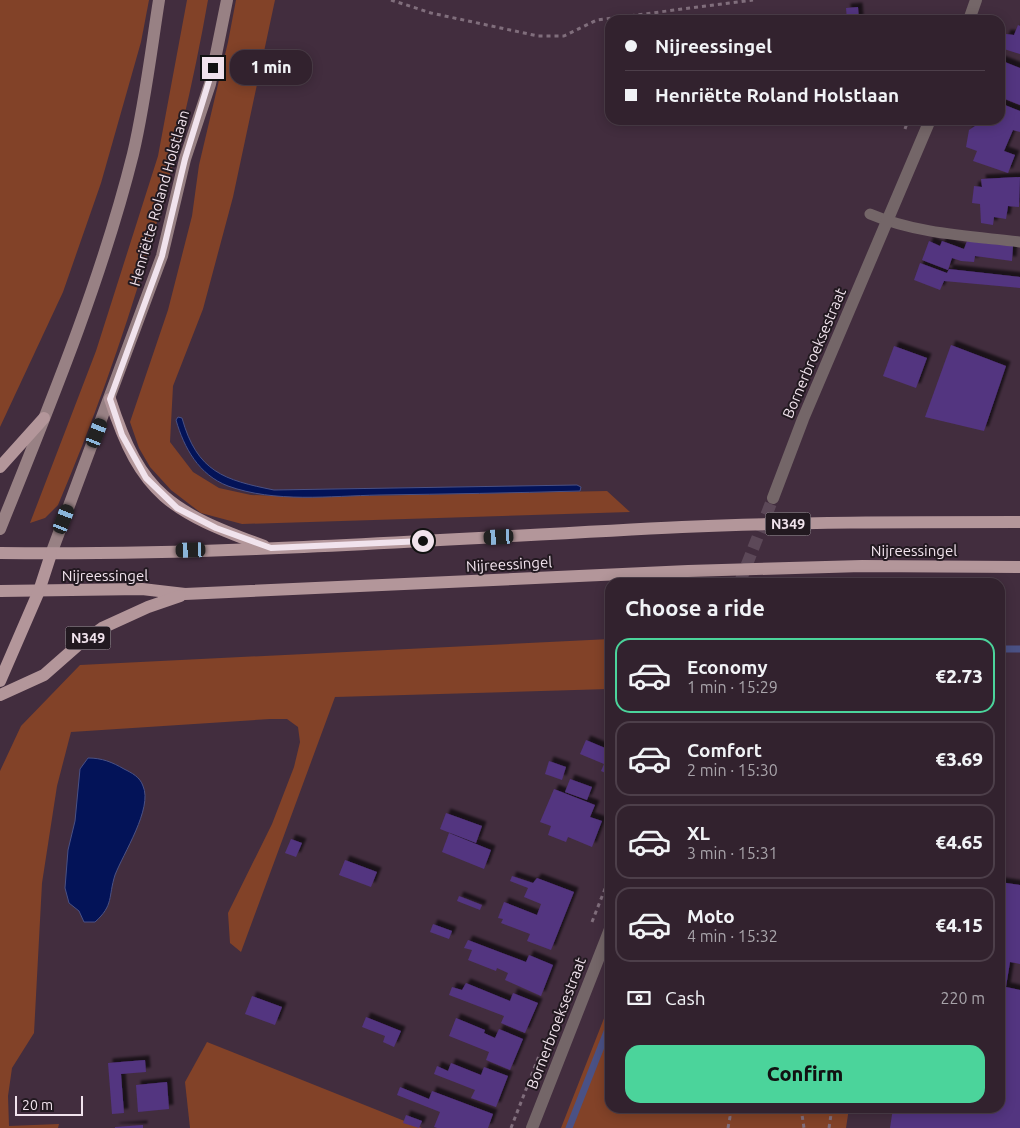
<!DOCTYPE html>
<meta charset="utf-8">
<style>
:root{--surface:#32222e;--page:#3a2a36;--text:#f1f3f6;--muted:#a8a4aa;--line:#4d3f4a;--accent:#4bd49b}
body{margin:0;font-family:Ubuntu,sans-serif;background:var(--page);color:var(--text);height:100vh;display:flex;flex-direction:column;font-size:19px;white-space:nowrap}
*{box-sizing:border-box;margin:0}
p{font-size:16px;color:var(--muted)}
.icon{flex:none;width:28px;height:28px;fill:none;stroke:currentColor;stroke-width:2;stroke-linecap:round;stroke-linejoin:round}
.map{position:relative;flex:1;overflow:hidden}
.drawer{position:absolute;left:605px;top:578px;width:400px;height:535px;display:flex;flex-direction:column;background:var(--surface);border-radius:15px;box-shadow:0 2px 12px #0003,0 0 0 1px var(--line)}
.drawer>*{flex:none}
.top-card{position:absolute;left:605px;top:15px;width:400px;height:110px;border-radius:15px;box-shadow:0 2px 12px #0003,0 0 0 1px var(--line);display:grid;align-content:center;height:110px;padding:0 20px;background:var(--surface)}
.scale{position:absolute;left:15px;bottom:12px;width:68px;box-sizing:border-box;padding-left:5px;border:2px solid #f1e3ed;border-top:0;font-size:14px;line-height:18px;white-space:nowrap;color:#f1e3ed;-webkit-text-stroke:4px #221920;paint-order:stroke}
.end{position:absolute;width:22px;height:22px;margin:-11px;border:6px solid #f1e3ed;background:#111;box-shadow:0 0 0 2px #111}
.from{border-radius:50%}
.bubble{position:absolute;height:35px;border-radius:15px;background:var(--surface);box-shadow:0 2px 12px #0003,0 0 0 1px var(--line);font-size:16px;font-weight:800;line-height:35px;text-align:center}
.car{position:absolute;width:15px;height:30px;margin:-15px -8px;border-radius:6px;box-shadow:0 0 4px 1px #0007;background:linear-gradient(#222 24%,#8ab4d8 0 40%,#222 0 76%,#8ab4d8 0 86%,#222 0)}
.top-card b{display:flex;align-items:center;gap:18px;height:48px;font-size:19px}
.top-card b+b{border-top:1px solid var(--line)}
.top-card i{width:12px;height:12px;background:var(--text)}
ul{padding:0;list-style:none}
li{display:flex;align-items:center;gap:15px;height:75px;margin:0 10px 8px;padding:0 10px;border:2px solid var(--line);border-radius:15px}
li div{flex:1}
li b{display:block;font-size:19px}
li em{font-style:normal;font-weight:800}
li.selected{border-color:var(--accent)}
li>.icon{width:45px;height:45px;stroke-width:1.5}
h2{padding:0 20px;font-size:22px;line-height:60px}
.pay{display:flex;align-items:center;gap:12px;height:55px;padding:0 20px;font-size:19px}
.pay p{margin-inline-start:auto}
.action{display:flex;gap:10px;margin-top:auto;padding:10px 20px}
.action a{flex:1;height:58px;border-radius:15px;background:var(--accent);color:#111;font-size:20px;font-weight:800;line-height:58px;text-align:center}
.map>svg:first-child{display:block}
</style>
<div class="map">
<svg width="1020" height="1128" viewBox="0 0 1020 1128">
<defs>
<filter id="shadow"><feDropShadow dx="4.5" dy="-4.5" stdDeviation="1" flood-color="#0009"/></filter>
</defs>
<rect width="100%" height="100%" fill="#422d3e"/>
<g fill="#824228">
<polygon points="0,0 149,0 141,42 101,183 63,292 0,427"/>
<path d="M187 0H208C179 167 124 350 58 505L45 518 30 523 96 351 158 156Z"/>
<polygon points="236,0 275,0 233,197 203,309 173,386 170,442 193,472 219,488 251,495 306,497 607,491 630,512 242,524 201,513 171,490 150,467 139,448 130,422 168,310 192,216 199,165 228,42"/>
<polygon points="610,639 609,689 335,697 241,952 230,943 228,913 272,824 294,767 300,742 298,727 287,719 270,719 71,732 57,786 42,883 34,1033 12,1068 8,1096 9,1126 59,1124 58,1128 0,1128 0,771 21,726 80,665"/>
<polygon points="610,1003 610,1108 849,1108 846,1128 561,1128"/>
<polygon points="207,1042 422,1128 190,1128 185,1082"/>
</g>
<g fill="#031358" stroke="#4a5185">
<path d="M178 417 182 418C197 472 224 480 274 490L577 485 581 487 580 491C513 493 446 494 379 495 330 496 275 503 228 486 199 475 184 448 176 420Z"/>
<path d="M88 758C102 758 112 762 124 769 132 773 140 777 143 786 153 808 123 854 115 875 108 897 114 905 95 922H84L79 911 69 903 65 888 68 850 75 821 80 769Z"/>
</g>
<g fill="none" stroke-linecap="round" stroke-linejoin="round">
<g stroke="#4a5185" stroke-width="7">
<polyline points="1000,649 1020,649"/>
<polyline points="569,1128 610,1024"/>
</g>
</g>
<g fill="#533480" filter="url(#shadow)">
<polygon points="858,7 859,20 847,20 846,8"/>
<polygon points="1018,25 1020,26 1020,54 1004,49 1005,47 1002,45 1006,34 1014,35"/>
<polygon points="1000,60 1020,68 1020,105 1000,97"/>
<polygon points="1000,103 1020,111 1020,132 1013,130 1004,151 1015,155 1008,173 973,161 977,151 966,147 969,130 975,126 974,120 1000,120"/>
<polygon points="1020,177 1019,207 1008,206 1006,219 994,217 993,225 981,223 980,204 972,203 974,186 982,187 981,179"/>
<polygon points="929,241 940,246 942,241 964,249 967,241 1013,246 1012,261 975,256 974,262 961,261 952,258 948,270 922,260"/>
<polygon points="920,263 947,273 949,269 1020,277 1020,288 944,281 940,290 914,280"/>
<polygon points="951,345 1006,366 984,431 925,417"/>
<polygon points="894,346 927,358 916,388 883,376"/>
<polygon points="586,740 610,750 610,775 601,771 604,764 580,754"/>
<polygon points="549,761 566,767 562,780 545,774"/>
<polygon points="570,779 592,787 587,800 565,792"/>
<polygon points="554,789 595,805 590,817 602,821 592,847 568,837 566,842 548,835 551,826 540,822"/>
<polygon points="446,813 482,826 476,843 440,829"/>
<polygon points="449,833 491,850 484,869 442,852"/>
<polygon points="291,839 302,843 296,857 285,853"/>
<polygon points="345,860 377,872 371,887 339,875"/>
<polygon points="512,876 533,883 537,878 574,892 551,950 527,941 530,934 501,923 503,919 498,918 504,902 537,915 541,904 524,897 528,888 510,881"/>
<polygon points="1000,882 1020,885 1020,964 1010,962 1006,987 1020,990 1020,1128 890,1128 893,1108 1000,1108"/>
<polygon points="459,896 482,905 480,910 457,901"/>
<polygon points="433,924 452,931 449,939 430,932"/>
<polygon points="468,940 526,962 529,955 553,965 541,996 505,980 508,973 497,968 496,971 468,960 472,950 464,948"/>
<polygon points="466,983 510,1001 513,993 538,1003 525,1033 501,1023 504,1016 449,995 452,987 462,990"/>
<polygon points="252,996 282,1007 275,1025 245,1014"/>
<polygon points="366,1017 401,1031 394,1047 383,1042 385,1036 362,1027"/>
<polygon points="456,1018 485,1030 484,1033 495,1038 499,1029 523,1039 510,1070 486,1060 489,1052 449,1036"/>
<polygon points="145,1060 146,1072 121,1074 124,1113 112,1114 108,1063"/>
<polygon points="451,1063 481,1075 484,1067 508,1076 496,1107 471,1098 475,1090 434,1074 437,1066 448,1071"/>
<polygon points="167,1082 169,1109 138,1112 136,1085"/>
<polygon points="400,1087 429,1099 432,1091 493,1114 488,1128 437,1128 434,1127 440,1112 397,1095"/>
<polygon points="406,1115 422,1121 419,1128 403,1123"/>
<polygon points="143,1125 143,1128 115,1128 115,1127"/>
</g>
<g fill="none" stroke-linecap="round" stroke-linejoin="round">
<polyline stroke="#5c4858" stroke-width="12" stroke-dasharray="12 6" stroke-linecap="butt" points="740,582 773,498"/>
<g stroke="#806e7c" stroke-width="3" stroke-dasharray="4 4" stroke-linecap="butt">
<polyline points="391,0 431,13 538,36 564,36 597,20 753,0"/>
<polyline points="905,129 908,120"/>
<polyline points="592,922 610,876"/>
<polyline points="801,1108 804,1128"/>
<polyline points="511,1128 539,1056"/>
<polyline points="728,1128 730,1117 728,1108"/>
<polyline points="829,1128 832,1108"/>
</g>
<path stroke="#746668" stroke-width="11" d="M870 214C917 234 970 236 1020 242"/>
<g stroke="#746668" stroke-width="12">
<polyline points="969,20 976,0"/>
<polyline points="773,498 803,419 930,120"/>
<polyline points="532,1128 610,929"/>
</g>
<g stroke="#988184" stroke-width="12">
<path d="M0 529C49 407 101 282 133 154 145 103 151 51 159 0"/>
<polyline points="51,554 162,256 185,159 210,84 227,0"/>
</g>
<g stroke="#b3969a" stroke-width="12">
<path d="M110 399C141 496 172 512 264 546"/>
<polyline points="0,467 44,418"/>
<path d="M0 553C227 556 455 538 682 527 794 522 907 522 1020 522"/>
<polyline points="0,591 142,589 185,594 688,571 862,566 1020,567"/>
<polyline points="0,681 39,591 51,554"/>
<polyline points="0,695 44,675 77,646 102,628 148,607 180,596"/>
</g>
</g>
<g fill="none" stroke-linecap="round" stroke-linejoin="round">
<polyline stroke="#f1e3ed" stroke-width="6" points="213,68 185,159 162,256 110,399 122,435 146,478 177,508 216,528 271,548 423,541"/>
</g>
<g text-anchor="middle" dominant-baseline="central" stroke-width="4" stroke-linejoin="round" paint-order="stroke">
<g fill="#221920" stroke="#b3a6b0" stroke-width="1">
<rect x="765.5" y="512.5" width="45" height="23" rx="4"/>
<rect x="65.5" y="626.5" width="45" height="23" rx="4"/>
</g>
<g font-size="14" font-weight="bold" fill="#f1e3ed">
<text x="788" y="524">N349</text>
<text x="88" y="638">N349</text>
</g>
<g font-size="15" fill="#f1e3ed" stroke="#221920">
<text transform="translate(159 198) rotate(-74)">Henriëtte Roland Holstlaan</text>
<text transform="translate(814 353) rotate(-67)">Bornerbroeksestraat</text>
<text x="914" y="550">Nijreessingel</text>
<text transform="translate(509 564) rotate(-3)">Nijreessingel</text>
<text x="105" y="575">Nijreessingel</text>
<text transform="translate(556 1023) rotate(-69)">Bornerbroeksestraat</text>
</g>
</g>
</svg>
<div class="scale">20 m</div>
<i class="end from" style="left:423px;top:541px"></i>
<i class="end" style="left:213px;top:68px"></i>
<div class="bubble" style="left:230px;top:50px;width:82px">1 min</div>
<i class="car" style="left:97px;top:433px;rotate:21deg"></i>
<i class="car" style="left:64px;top:519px;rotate:21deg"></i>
<i class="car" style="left:499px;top:537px;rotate:267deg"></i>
<i class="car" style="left:191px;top:550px;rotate:268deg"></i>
<div class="top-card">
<b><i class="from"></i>Nijreessingel</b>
<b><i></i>Henriëtte Roland Holstlaan</b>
</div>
<section class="drawer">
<h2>Choose a ride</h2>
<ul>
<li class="selected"><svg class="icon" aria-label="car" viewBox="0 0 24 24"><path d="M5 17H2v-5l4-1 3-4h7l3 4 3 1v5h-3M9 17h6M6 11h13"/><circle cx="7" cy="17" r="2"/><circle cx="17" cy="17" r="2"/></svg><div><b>Economy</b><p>1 min · 15:29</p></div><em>€2.73</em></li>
<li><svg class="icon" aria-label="car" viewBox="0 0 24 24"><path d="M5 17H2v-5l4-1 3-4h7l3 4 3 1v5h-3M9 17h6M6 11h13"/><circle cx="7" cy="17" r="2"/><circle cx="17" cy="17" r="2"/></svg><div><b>Comfort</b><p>2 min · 15:30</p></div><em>€3.69</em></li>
<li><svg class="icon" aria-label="car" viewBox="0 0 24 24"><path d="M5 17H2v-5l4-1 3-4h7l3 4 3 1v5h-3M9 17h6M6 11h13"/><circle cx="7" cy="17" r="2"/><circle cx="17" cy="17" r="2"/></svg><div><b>XL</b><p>3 min · 15:31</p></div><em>€4.65</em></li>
<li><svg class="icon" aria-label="car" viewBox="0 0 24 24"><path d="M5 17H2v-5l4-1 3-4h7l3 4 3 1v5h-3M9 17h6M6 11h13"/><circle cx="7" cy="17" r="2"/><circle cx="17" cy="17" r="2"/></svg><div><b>Moto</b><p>4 min · 15:32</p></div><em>€4.15</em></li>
</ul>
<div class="pay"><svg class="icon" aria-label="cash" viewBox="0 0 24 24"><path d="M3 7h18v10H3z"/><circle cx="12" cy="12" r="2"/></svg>Cash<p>220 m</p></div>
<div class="action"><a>Confirm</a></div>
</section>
</div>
